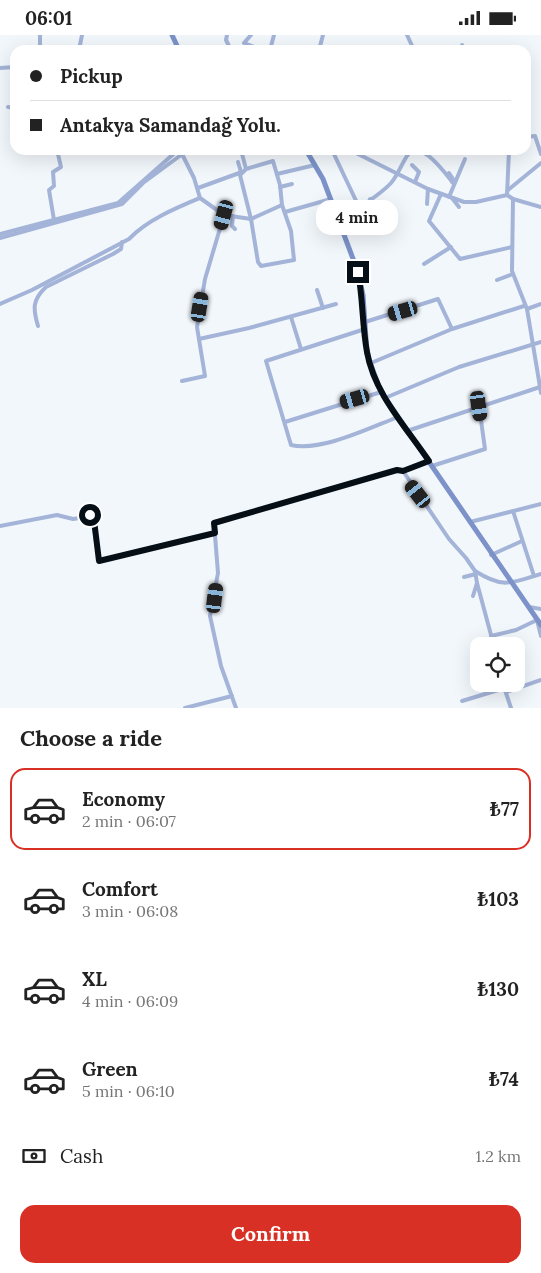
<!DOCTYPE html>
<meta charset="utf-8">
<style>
:root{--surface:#fff;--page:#f6f6f6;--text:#222;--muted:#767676;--line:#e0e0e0;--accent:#d93025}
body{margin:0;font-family:Lora,serif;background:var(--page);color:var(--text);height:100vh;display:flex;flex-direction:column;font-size:19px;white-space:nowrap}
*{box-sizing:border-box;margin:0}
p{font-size:16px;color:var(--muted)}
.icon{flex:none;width:28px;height:28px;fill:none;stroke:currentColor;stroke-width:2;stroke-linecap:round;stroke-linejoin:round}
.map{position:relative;height:673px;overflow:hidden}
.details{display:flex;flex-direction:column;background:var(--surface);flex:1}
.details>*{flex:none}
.top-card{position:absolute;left:10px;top:10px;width:521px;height:110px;border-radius:15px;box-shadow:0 5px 20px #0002;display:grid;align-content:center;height:110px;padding:0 20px;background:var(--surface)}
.fabs{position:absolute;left:470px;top:602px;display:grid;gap:10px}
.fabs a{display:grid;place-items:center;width:55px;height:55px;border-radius:10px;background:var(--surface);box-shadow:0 5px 20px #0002;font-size:25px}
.end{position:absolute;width:22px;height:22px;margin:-11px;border:6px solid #060e16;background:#fff;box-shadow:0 0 0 2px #fff}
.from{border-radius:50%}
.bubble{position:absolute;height:35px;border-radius:15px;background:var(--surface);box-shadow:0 5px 20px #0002;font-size:16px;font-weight:700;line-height:35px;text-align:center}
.car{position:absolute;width:15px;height:30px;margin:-15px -8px;border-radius:6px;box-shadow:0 0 4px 1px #0007;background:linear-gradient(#222 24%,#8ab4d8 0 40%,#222 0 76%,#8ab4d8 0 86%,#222 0)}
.top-card b{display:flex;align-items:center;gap:18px;height:48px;font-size:19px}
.top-card b+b{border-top:1px solid var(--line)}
.top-card i{width:12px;height:12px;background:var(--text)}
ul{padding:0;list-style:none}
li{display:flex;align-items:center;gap:15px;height:82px;margin:0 10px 8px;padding:0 10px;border:2px solid transparent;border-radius:15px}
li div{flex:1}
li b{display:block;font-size:19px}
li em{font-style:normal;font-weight:700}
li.on{border-color:var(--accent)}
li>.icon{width:45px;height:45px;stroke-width:1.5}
h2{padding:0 20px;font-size:22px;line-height:60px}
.pay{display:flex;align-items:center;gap:12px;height:55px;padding:0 20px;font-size:19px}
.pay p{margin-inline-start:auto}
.cta{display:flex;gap:10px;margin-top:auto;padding:10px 20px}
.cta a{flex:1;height:58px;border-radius:15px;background:var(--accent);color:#fff;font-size:20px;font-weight:700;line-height:58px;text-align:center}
.status{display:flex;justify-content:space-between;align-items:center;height:35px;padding:0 25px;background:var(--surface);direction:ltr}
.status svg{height:14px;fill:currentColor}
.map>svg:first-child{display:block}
</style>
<div class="status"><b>06:01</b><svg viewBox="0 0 49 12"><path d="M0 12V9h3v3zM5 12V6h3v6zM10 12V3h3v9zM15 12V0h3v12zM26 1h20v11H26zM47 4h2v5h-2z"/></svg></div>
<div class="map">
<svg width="541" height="673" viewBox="0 0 541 673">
<rect width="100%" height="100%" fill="#f2f7fc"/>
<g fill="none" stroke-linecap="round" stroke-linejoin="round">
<g stroke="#a4b4d8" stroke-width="4">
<polyline points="40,0 40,15"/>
<polyline points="227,0 226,5 231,15"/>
<polyline points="251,0 244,8 262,15"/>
<polyline points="407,0 414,15"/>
<polyline points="462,10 464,15"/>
<polyline points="79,15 82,0"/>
<polyline points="270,15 274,0"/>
<polyline points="319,15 323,0"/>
<polyline points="347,15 356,12 376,15"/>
<polyline points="0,33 15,32"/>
<polyline points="8,72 15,73"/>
<polyline points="526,102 535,101 541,119"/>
<polyline points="241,115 246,134 273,126 280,150 282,170 291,196 294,225 261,231 258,227 251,184 240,140 246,134"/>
<polyline points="332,115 359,172"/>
<polyline points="350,115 428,154 464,167 476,167 507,160 513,164 541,172"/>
<polyline points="179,119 183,121 194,143 200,163 224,180 251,184 282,170"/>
<polyline points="238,127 241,137"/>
<polyline points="412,130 419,137 415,147"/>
<polyline points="449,138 453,144 452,147"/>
<polyline points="277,139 315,130"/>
<polyline points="280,152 292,149"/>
<polyline points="198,153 242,137"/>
<polyline points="508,155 541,128"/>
<polyline points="441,159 429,186 460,224 512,212"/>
<polyline points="507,160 509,115"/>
<polyline points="449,162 465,124"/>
<polyline points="452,163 459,172"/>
<polyline points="370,164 391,190"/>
<polyline points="513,164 512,236 527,274 541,358"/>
<polyline points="427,169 428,154"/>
<polyline points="285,177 331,164"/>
<polyline points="233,181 232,191 235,194"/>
<polyline points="54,185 49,155 54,151 53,137 61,132 57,115"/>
<path d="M340 185C356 174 377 163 391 148 398 140 401 130 407 121 420 101 447 141 454 149"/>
<polyline points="0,199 118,168 178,115"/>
<polyline points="0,203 122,169 143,148 181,120 183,115"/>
<polyline points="424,229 451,212"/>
<polyline points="497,245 513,239"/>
<polyline points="317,255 323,273"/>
<path d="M0 269 32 255 129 204C147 185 176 173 200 163"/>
<polyline points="527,274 541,269"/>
<polyline points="291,282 301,314"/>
<polyline points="365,287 438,264 452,294"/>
<path d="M38 291C33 274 32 265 46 252L113 219 121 214 122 207"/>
<path d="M365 294 266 326 291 410C321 417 369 393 398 382"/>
<polyline points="199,304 249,293 336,269"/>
<polyline points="371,328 452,294 524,271"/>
<polyline points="182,346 205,341 197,292 205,244 224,180"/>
<polyline points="385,363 459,332 541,307"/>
<polyline points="285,387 381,357"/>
<polyline points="407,396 540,352"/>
<polyline points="432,431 485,414 479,371"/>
<polyline points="403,436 449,504 466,523 475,536 477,548 473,561"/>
<polyline points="513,476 534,541"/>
<polyline points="470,487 541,469"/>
<polyline points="0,491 57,480 73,484 92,481 99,526 215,498"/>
<polyline points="491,520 522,506"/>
<path d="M475 536C504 554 510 548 541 539"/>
<polyline points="464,542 476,539"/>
<polyline points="477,548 494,611"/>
<polyline points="529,572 541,574"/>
<polyline points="491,601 516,595 537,585 541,601"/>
<polyline points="503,649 511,673"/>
<polyline points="506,657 541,645"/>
<polyline points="462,666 505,653"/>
<polyline points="185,673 232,661"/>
<polyline points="236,673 221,631 210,581 218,538 214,488 397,435 403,436 429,426"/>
</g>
<g stroke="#7c92c8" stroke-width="5">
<polyline points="172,0 179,15"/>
<polyline points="306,115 323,144 358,237 363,260 367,319 381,357 541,590"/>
</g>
</g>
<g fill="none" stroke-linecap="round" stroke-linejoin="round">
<path stroke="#060e16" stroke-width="6" d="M90 480 94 485 99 526 215 498 214 488 397 435 403 436 429 426C406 392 374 358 367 317 362 290 363 263 358 237"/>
</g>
</svg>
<div class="fabs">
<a><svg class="icon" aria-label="locate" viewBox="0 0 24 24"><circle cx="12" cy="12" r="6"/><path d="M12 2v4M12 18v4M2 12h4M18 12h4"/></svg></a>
</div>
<i class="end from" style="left:90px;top:480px"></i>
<i class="end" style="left:358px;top:237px"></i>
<div class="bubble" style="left:316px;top:165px;width:82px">4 min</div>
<i class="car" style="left:224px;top:180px;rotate:195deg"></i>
<i class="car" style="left:200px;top:272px;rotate:9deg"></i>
<i class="car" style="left:403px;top:276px;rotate:254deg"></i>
<i class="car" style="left:355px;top:364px;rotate:254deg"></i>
<i class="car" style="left:479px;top:371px;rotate:172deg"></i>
<i class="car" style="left:418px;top:459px;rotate:322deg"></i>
<i class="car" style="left:215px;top:563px;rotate:7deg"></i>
<div class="top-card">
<b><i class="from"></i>Pickup</b>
<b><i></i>Antakya Samandağ Yolu.</b>
</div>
</div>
<section class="details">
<h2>Choose a ride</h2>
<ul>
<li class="on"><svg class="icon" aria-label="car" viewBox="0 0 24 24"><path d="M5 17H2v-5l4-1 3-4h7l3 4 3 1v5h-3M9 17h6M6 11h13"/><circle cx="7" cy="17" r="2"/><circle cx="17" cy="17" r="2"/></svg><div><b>Economy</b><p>2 min · 06:07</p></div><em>₺77</em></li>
<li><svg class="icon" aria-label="car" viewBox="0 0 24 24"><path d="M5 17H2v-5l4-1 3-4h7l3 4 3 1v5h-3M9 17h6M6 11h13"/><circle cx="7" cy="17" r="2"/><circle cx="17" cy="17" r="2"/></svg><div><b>Comfort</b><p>3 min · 06:08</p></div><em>₺103</em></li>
<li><svg class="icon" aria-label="car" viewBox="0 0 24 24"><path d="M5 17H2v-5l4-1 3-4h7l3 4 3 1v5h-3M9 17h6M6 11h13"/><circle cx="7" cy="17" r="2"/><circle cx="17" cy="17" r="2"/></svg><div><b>XL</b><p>4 min · 06:09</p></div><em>₺130</em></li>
<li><svg class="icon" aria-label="car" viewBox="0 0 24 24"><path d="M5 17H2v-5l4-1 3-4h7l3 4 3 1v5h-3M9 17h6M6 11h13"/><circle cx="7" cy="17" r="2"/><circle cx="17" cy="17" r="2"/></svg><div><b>Green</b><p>5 min · 06:10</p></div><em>₺74</em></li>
</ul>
<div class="pay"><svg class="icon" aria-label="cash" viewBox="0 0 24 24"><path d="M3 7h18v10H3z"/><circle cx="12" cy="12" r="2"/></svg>Cash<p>1.2 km</p></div>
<div class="cta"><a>Confirm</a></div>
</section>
